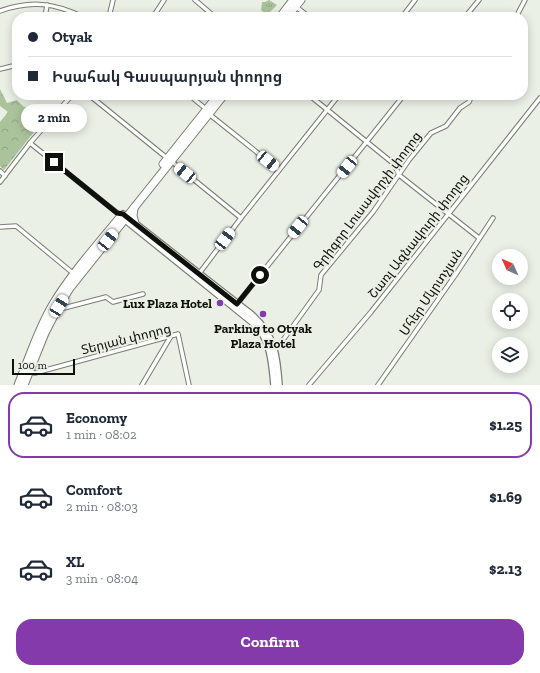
<!DOCTYPE html>
<meta charset="utf-8">
<style>
:root{--surface:#fff;--page:#f2f2f3;--text:#1f2937;--muted:#747a83;--line:#e0e1e3;--accent:#853aab}
body{margin:0;font-family:"Zilla Slab","Noto Sans Armenian",serif;background:var(--page);color:var(--text);height:100vh;display:flex;flex-direction:column;font-size:15px;white-space:nowrap}
*{box-sizing:border-box;margin:0}
p{font-size:13px;color:var(--muted)}
.icon{flex:none;width:22px;height:22px;fill:none;stroke:currentColor;stroke-width:2;stroke-linecap:round;stroke-linejoin:round}
.map{position:relative;height:385px;overflow:hidden}
.details{display:flex;flex-direction:column;background:var(--surface);flex:1}
.details>*{flex:none}
.top-card{position:absolute;left:12px;top:12px;width:516px;height:88px;border-radius:16px;box-shadow:0 2px 10px #0003;display:grid;align-content:center;height:88px;padding:0 16px;background:var(--surface)}
.needle{width:26px;rotate:315deg}
.tools{position:absolute;left:492px;top:249px;display:grid;gap:8px}
.tools a{display:grid;place-items:center;width:36px;height:36px;border-radius:50%;background:var(--surface);box-shadow:0 2px 10px #0003;font-size:20px}
.scale{position:absolute;left:12px;bottom:10px;width:63px;box-sizing:border-box;padding-left:4px;border:2px solid #0e100c;border-top:0;font-size:11px;line-height:14px;white-space:nowrap;color:#0e100c;-webkit-text-stroke:3px #eaf0e5;paint-order:stroke}
.end{position:absolute;width:18px;height:18px;margin:-9px;border:5px solid #0e100c;background:#fff;box-shadow:0 0 0 2px #fff}
.from{border-radius:50%}
.bubble{position:absolute;height:28px;border-radius:14px;background:var(--surface);box-shadow:0 2px 10px #0003;font-size:13px;font-weight:700;line-height:28px;text-align:center}
.car{position:absolute;width:12px;height:24px;margin:-12px -6px;border-radius:5px;box-shadow:0 0 3px 1px #0007;background:linear-gradient(#fff 24%,#345 0 40%,#fff 0 76%,#345 0 86%,#fff 0)}
.top-card b{display:flex;align-items:center;gap:14px;height:38px;font-size:15px}
.top-card b+b{border-top:1px solid var(--line)}
.top-card i{width:10px;height:10px;background:var(--text)}
ul{padding:7px 0 0;list-style:none}
li{display:flex;align-items:center;gap:12px;height:66px;margin:0 8px 6px;padding:0 8px;border:2px solid transparent;border-radius:16px}
li div{flex:1}
li b{display:block;font-size:15px}
li em{font-style:normal;font-weight:700}
li.current{border-color:var(--accent)}
li>.icon{width:36px;height:36px;stroke-width:1.5}
.button{display:flex;gap:8px;margin-top:auto;padding:8px 16px}
.button a{flex:1;height:46px;border-radius:16px;background:var(--accent);color:#fff;font-size:16px;font-weight:700;line-height:46px;text-align:center}
.map>svg:first-child{display:block}
</style>
<div class="map">
<svg width="540" height="385" viewBox="0 0 540 385">
<defs>
<pattern id="grass-tufts" width="24" height="20" patternUnits="userSpaceOnUse"><rect width="24" height="20" fill="#abc39a"/><path d="M3 7l-1-3M5 7V3M7 7l1-3M15 17l-1-3M17 17v-4M19 17l1-3" fill="none" stroke="#92a684"/></pattern>
<pattern id="forest-crowns" width="20" height="18" patternUnits="userSpaceOnUse"><rect width="20" height="18" fill="#abc39a"/><path d="M2 6a3 3 0 1 1 6 0M12 15a3 3 0 1 1 6 0" fill="none" stroke="#92a684"/></pattern>
</defs>
<rect width="100%" height="100%" fill="#eaf0e5"/>
<polygon fill="url(#grass-tufts)" points="269,0 277,5 267,15 261,10 262,2 265,2"/>
<polygon fill="url(#forest-crowns)" points="0,89 7,103 17,100 24,107 33,106 43,114 49,107 52,109 4,170 0,166 0,122 8,112 0,106"/>
<g fill="none" stroke-linecap="round" stroke-linejoin="round">
<defs>
<g id="street">
<polyline points="195,0 215,17"/>
<polyline points="295,6 309,17"/>
<path d="M0 11C31 0 55 3 83 17"/>
<polyline points="45,17 47,5"/>
<polyline points="109,17 113,0"/>
<polyline points="153,17 164,0"/>
<polyline points="402,17 415,0"/>
<polyline points="465,17 479,0"/>
<polyline points="516,17 525,0"/>
<polyline points="0,69 17,65"/>
<polyline points="89,95 167,158"/>
<polyline points="189,95 206,109"/>
<polyline points="309,95 394,164 399,175 479,238"/>
<polyline points="209,114 279,170"/>
<polyline points="30,143 121,216"/>
<polyline points="171,161 241,218"/>
<polyline points="0,171 5,176"/>
<polyline points="0,182 30,143 72,95"/>
<polyline points="0,227 16,226 74,274"/>
<polyline points="198,275 241,218 339,95"/>
<polyline points="237,304 404,95"/>
<polyline points="59,306 64,308 106,297 113,302 143,294"/>
<polyline points="274,345 279,344 283,340 319,290 321,275 373,212 409,160 431,133 446,126 460,108 469,102 472,95"/>
<polyline points="30,372 35,373 178,334 189,385"/>
<polyline points="142,385 171,336"/>
<polyline points="309,385 371,312 540,98"/>
<polyline points="378,385 456,274 493,218"/>
</g>
<g id="primary">
<path d="M123 214 252 315C275 336 277 356 279 385"/>
<path d="M123 218 257 326C271 343 272 364 274 385"/>
</g>
<g id="highway">
<polyline points="280,17 293,0"/>
<polyline points="287,17 301,0"/>
<polyline points="163,164 218,95"/>
<polyline points="134,208 133,216 135,223"/>
<path d="M18 385C29 358 38 329 53 304 72 273 97 245 120 217"/>
<polyline points="24,385 45,333 59,306 70,288 224,95"/>
</g>
</defs>
<use href="#street" stroke="#797e75" stroke-width="5.5"/>
<use href="#primary" stroke="#797e75" stroke-width="8"/>
<use href="#highway" stroke="#797e75" stroke-width="9"/>
<use href="#street" stroke="#fff" stroke-width="3.5"/>
<use href="#primary" stroke="#fff" stroke-width="5.5"/>
<use href="#highway" stroke="#fff" stroke-width="7"/>
</g>
<g fill="none" stroke-linecap="round" stroke-linejoin="round">
<polyline stroke="#0e100c" stroke-width="5" points="54,162 117,213 123,214 237,304 260,275"/>
</g>
<g fill="#853aab" stroke="#eaf0e5" stroke-width="1.5">
<circle cx="220" cy="303" r="4"/>
<circle cx="263" cy="314" r="4"/>
</g>
<g text-anchor="middle" dominant-baseline="central" stroke-width="4" stroke-linejoin="round" paint-order="stroke">
<g font-size="13" fill="#0e100c" stroke="#eaf0e5">
<text transform="translate(367 201) rotate(-53)">Գրիգոր Լուսավորչի փողոց</text>
<text transform="translate(418 236) rotate(-52)">Շառլ Ազնավուրի փողոց</text>
<text transform="translate(431 292) rotate(-56)">Մհեր Մկրտչյան</text>
<text transform="translate(126 339) rotate(-14)">Տերյան փողոց</text>
</g>
<g font-size="13" font-weight="bold" fill="#0e100c" stroke="#eaf0e5" text-anchor="end">
<text x="212" y="303">Lux Plaza Hotel</text>
<text x="263" y="328" text-anchor="middle">Parking to Otyak<tspan x="263" dy="15">Plaza Hotel</tspan></text>
</g>
</g>
</svg>
<div class="tools">
<a><svg class="needle" viewBox="-14 -14 28 28"><path d="M0-13l5 13h-10z" fill="#e53935"/><path d="M0 13l5-13h-10z" fill="#747a83"/></svg></a>
<a><svg class="icon" aria-label="locate" viewBox="0 0 24 24"><circle cx="12" cy="12" r="6"/><path d="M12 2v4M12 18v4M2 12h4M18 12h4"/></svg></a>
<a><svg class="icon" aria-label="layers" viewBox="0 0 24 24"><path d="M12 4l9 5-9 5-9-5zM3 14l9 5 9-5"/></svg></a>
</div>
<div class="scale">100 m</div>
<i class="end from" style="left:260px;top:275px"></i>
<i class="end" style="left:54px;top:162px"></i>
<div class="bubble" style="left:21px;top:104px;width:66px">2 min</div>
<i class="car" style="left:268px;top:161px;rotate:129deg"></i>
<i class="car" style="left:347px;top:167px;rotate:219deg"></i>
<i class="car" style="left:185px;top:173px;rotate:309deg"></i>
<i class="car" style="left:298px;top:227px;rotate:219deg"></i>
<i class="car" style="left:225px;top:239px;rotate:37deg"></i>
<i class="car" style="left:108px;top:240px;rotate:38deg"></i>
<i class="car" style="left:59px;top:306px;rotate:32deg"></i>
<div class="top-card">
<b><i class="from"></i>Otyak</b>
<b><i></i>Իսահակ Գասպարյան փողոց</b>
</div>
</div>
<section class="details">
<ul>
<li class="current"><svg class="icon" aria-label="car" viewBox="0 0 24 24"><path d="M5 17H2v-5l4-1 3-4h7l3 4 3 1v5h-3M9 17h6M6 11h13"/><circle cx="7" cy="17" r="2"/><circle cx="17" cy="17" r="2"/></svg><div><b>Economy</b><p>1 min · 08:02</p></div><em>$1.25</em></li>
<li><svg class="icon" aria-label="car" viewBox="0 0 24 24"><path d="M5 17H2v-5l4-1 3-4h7l3 4 3 1v5h-3M9 17h6M6 11h13"/><circle cx="7" cy="17" r="2"/><circle cx="17" cy="17" r="2"/></svg><div><b>Comfort</b><p>2 min · 08:03</p></div><em>$1.69</em></li>
<li><svg class="icon" aria-label="car" viewBox="0 0 24 24"><path d="M5 17H2v-5l4-1 3-4h7l3 4 3 1v5h-3M9 17h6M6 11h13"/><circle cx="7" cy="17" r="2"/><circle cx="17" cy="17" r="2"/></svg><div><b>XL</b><p>3 min · 08:04</p></div><em>$2.13</em></li>
</ul>
<div class="button"><a>Confirm</a></div>
</section>
